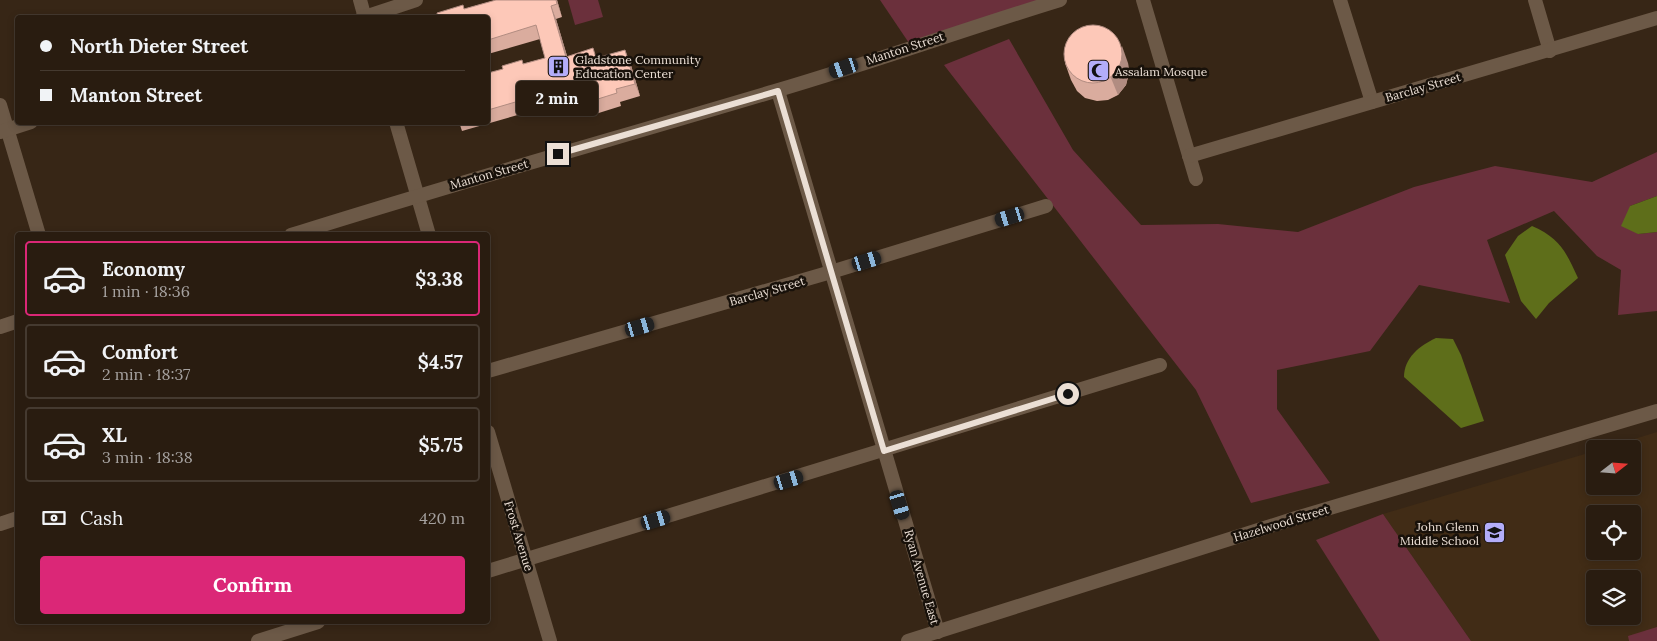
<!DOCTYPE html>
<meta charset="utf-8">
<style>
:root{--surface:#291c10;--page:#35291e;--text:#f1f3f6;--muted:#a5a19f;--line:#453a30;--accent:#db2777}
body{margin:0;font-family:Lora,serif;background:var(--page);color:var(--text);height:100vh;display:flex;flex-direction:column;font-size:19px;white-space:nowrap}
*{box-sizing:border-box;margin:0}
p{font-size:16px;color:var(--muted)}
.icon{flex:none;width:28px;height:28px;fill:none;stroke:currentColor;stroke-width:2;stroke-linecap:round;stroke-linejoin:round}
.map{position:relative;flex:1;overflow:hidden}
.side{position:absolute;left:15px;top:232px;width:475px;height:392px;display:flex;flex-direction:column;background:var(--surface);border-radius:5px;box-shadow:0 2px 8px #0003,0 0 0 1px var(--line)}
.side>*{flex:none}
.guide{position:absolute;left:15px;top:15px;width:475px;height:110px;border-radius:5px;box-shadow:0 2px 8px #0003,0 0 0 1px var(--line);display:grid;align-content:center;height:110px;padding:0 25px;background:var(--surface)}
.needle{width:32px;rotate:73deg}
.buttons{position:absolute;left:1586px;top:440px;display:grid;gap:10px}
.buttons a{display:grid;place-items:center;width:55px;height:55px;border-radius:5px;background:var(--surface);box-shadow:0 2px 8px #0003,0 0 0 1px var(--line);font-size:25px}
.end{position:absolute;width:22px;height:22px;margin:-11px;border:6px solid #ebdfd5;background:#111;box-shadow:0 0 0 2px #111}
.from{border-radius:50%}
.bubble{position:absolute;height:35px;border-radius:5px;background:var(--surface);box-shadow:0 2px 8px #0003,0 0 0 1px var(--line);font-size:16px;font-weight:800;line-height:35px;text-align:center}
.car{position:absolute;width:15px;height:30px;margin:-15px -8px;border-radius:6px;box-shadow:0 0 4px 1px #0007;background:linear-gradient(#222 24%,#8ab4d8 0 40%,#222 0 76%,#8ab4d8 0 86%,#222 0)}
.guide b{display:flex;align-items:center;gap:18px;height:48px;font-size:19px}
.guide b+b{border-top:1px solid var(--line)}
.guide i{width:12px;height:12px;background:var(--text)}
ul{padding:9px 0 0;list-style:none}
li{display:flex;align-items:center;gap:15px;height:75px;margin:0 10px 8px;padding:0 15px;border:2px solid var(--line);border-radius:5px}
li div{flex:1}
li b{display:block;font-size:19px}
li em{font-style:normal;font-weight:800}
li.active{border-color:var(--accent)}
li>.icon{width:45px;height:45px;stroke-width:1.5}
.pay{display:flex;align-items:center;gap:12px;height:55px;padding:0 25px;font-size:19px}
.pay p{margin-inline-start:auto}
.primary-button{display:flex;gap:10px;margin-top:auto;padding:10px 25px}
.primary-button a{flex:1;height:58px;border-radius:5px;background:var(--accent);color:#fff;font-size:20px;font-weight:800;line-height:58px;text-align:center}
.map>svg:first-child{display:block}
</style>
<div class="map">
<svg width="1657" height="641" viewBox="0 0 1657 641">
<rect width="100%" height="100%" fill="#372616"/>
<path fill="#412c16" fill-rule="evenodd" d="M1657 432V641H1471L1383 514 1595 451V486H1632V449H1602ZM1595 514H1632V551H1595ZM1595 579H1632V616H1595Z"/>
<g fill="#6b303c">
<polygon points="568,0 598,0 603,17 575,25"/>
<polygon points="880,0 1060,0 911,46"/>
<polygon points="1009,39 1073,150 1141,225 1218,224 1298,232 1414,187 1495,166 1592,182 1657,152 1657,196 1630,206 1638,234 1657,232 1657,311 1618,315 1621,270 1597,256 1554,211 1487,240 1510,303 1419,285 1370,351 1277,370 1277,409 1330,483 1251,503 1196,390 944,65"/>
<polygon points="1383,514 1471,641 1380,641 1316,540"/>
<polygon points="1657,627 1657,641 1629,641 1628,636"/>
</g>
<g fill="#5e6e1a">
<polygon points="1657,196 1657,232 1638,234 1621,226 1630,206"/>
<path d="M1532 226C1560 238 1566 252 1578 278L1549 303 1536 319 1521 301 1505 255 1518 236Z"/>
<path d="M1436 338 1453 339 1461 355 1484 421 1461 428 1404 377C1404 358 1419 346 1436 338Z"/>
</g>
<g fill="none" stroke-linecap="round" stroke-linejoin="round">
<g stroke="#6c5947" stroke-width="14">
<polyline points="360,0 365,18"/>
<polyline points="1143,0 1196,179"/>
<polyline points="1340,0 1372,102"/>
<polyline points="1535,0 1550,51"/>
<polyline points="362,18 416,0"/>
<polyline points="778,91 938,632"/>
<polyline points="0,105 39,235"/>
<polyline points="396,122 429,235"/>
<polyline points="0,132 31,122"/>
<polyline points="1189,156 1657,18"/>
<path d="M291 235C452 184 614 139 775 91 871 63 965 29 1060 0"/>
<polyline points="0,327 18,321"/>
<polyline points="488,371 831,272 1046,206"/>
<polyline points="488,432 550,641"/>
<polyline points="0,524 18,518"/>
<polyline points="488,571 1160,365"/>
<polyline points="258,641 318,622"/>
<polyline points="908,641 1296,518 1657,411"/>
</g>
</g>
<g fill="#daac9e">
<polygon points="496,0 557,0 562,17 556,19 567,56 597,58 630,62 640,96 620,102 621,106 586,117 585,113 576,116 570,100 462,131 459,122 488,122 488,73 545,58 540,39 488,54 488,18 464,9"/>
<polygon points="1065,63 1128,63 1129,73 1126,85 1118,95 1108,100 1097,101 1085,98 1077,91 1071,80"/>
</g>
<g fill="#b18c81">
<polygon points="556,0 557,0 562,17"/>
<polygon points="551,6 556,19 571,69 566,57"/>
<polygon points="1122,46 1128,63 1129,73 1126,85 1118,95 1111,78"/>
<polygon points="625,50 630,62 640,96 635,84"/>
</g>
<g fill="#fdc8b8" stroke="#b18c81">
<polygon points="496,0 556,0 557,4 551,6 566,57 593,48 596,58 625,50 635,84 616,89 617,93 582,104 581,100 571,103 567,87 488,110 488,73 503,69 502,66 522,60 523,64 545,58 536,25 488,40 488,18 438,18 437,13 463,5 464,9"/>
<circle cx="1093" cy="54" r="29"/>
</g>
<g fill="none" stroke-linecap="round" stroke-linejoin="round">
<polyline stroke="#ebdfd5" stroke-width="6" points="558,154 778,91 884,451 1068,394"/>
</g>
<defs>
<symbol id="building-square" viewBox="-11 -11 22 22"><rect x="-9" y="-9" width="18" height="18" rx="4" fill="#b3adf9" stroke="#18110a"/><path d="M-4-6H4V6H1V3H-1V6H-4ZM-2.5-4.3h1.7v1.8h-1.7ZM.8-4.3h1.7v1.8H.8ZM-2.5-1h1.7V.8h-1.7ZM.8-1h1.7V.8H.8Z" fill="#111"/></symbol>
<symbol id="mosque-square" viewBox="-11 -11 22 22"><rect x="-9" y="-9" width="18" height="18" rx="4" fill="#b3adf9" stroke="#18110a"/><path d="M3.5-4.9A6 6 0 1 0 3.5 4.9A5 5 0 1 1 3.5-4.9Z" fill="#111"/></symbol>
<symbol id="school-square" viewBox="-11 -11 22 22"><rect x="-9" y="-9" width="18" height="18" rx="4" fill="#b3adf9" stroke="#18110a"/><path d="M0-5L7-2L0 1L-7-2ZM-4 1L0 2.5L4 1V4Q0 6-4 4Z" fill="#111"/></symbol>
</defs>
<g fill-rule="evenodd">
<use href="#building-square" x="546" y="54" width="25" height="25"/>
<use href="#mosque-square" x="1086" y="58" width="25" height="25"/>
<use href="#school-square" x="1482" y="520" width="25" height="25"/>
</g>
<g text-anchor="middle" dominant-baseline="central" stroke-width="5" stroke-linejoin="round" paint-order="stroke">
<g font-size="12" fill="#ebdfd5" stroke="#18110a">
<text transform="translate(905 48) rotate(-18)">Manton Street</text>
<text transform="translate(1423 87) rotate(-16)">Barclay Street</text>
<text transform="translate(489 174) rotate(-16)">Manton Street</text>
<text transform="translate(767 291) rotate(-16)">Barclay Street</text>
<text transform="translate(1281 523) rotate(-17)">Hazelwood Street</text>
<text transform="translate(519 536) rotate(73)">Frost Avenue</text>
<text transform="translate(922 577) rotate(74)">Ryan Avenue East</text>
</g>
<g font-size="12" fill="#ebdfd5" stroke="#18110a" text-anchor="start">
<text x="575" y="59">Gladstone Community<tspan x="575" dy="14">Education Center</tspan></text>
<text x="1115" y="71">Assalam Mosque</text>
<text x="1479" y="526" text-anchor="end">John Glenn<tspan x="1479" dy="14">Middle School</tspan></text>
</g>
</g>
</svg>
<div class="buttons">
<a><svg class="needle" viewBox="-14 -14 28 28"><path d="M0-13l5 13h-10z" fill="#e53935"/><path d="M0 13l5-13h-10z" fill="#a5a19f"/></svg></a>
<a><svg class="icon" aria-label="locate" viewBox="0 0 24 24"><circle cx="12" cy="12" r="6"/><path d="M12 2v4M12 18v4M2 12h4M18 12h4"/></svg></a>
<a><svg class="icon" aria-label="layers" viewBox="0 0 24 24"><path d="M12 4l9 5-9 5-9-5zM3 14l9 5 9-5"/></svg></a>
</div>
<i class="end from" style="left:1068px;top:394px"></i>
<i class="end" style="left:558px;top:154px"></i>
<div class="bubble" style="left:516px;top:81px;width:82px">2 min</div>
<i class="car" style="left:844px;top:68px;rotate:251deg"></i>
<i class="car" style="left:1010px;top:217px;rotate:253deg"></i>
<i class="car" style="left:867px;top:261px;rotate:73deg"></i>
<i class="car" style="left:640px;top:327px;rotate:74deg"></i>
<i class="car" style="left:789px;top:480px;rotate:73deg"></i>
<i class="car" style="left:900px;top:505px;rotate:163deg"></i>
<i class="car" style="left:656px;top:520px;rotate:73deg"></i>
<div class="guide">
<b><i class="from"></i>North Dieter Street</b>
<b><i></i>Manton Street</b>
</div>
<section class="side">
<ul>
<li class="active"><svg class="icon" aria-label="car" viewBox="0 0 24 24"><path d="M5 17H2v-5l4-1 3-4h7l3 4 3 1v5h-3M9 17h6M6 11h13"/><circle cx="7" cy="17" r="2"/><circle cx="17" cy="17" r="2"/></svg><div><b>Economy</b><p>1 min · 18:36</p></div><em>$3.38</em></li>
<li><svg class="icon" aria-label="car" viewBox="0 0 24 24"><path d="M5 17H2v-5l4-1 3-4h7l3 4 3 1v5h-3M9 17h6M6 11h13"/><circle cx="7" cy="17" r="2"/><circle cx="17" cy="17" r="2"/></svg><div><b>Comfort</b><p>2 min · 18:37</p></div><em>$4.57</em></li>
<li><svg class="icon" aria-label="car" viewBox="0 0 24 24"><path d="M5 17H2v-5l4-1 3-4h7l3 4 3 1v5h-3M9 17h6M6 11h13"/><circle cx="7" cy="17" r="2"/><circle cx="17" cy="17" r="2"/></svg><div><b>XL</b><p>3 min · 18:38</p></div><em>$5.75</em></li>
</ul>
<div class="pay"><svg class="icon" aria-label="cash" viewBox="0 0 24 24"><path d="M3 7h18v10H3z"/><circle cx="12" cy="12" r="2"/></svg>Cash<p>420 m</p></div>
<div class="primary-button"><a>Confirm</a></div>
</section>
</div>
